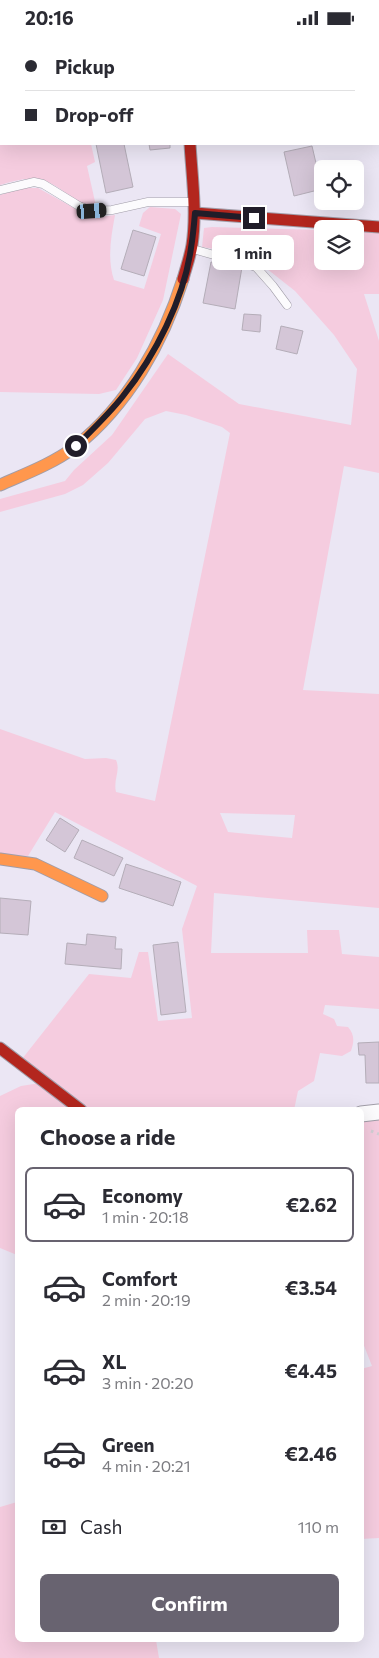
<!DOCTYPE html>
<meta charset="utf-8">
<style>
:root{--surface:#fff;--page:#f7f7f7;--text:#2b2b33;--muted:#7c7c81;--line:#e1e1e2;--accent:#686370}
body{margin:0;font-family:Commissioner,sans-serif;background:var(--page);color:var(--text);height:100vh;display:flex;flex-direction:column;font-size:19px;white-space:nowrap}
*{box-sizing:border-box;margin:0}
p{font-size:16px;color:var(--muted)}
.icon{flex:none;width:28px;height:28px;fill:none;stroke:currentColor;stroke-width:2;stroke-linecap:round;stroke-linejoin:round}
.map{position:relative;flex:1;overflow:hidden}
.sheet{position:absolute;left:15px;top:1072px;width:349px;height:535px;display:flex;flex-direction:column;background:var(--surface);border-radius:8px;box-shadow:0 5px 20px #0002}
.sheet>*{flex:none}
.guide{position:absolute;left:0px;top:0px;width:380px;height:110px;box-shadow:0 5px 20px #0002;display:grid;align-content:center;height:110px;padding:0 25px;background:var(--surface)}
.fabs{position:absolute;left:314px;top:125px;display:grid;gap:10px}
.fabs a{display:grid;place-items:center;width:50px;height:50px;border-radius:8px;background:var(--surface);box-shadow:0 5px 20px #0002;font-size:25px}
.end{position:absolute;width:22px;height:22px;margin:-11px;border:6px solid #211d29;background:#fff;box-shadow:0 0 0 2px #fff}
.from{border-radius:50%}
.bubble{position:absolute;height:35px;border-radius:8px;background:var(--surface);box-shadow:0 5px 20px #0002;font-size:16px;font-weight:700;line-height:35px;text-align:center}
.car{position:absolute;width:15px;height:30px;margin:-15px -8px;border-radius:6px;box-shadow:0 0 4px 1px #0007;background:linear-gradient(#222 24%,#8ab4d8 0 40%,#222 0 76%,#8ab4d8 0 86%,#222 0)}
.guide b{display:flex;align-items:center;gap:18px;height:48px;font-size:19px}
.guide b+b{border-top:1px solid var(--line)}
.guide i{width:12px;height:12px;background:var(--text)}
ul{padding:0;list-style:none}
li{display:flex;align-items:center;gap:15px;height:75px;margin:0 10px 8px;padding:0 15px;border:2px solid transparent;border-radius:8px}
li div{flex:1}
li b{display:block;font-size:19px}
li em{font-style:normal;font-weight:700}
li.selected{border-color:var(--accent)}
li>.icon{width:45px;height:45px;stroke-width:1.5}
h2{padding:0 25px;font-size:22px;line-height:60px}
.pay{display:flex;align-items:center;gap:12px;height:55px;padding:0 25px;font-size:19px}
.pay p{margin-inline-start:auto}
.button{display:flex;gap:10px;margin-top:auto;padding:10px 25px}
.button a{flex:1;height:58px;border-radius:8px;background:var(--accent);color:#fff;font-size:20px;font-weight:700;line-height:58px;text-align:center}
.status{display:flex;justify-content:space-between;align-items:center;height:35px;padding:0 25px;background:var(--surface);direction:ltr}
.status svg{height:14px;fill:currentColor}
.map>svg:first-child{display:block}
</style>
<div class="status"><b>20:16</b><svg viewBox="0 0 49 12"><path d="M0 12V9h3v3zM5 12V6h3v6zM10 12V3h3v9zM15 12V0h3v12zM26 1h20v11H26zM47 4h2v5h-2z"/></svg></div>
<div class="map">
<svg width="379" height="1623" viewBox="0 0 379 1623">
<rect width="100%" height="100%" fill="#ebe6f4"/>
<g fill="#f5ccdf" fill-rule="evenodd">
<path d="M0 0H83V1H1V109H91L95 127 87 131 96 171C73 171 59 145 35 144 24 143 11 147 0 150Z"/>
<path d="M22 153H38L92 183 115 180C111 202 107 224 114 245L144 254 161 199 139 191 143 178 150 172 175 174 181 179 163 265 137 323 116 355 99 359 0 357V160Z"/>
<path d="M212 192 322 195V226H355V196H379V259H364L379 306V438L344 431 303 655 379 659V873L214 858 211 918H308L307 895H339L342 919 379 922V974L325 970 323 979 334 984 337 991 348 992C355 1000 354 1007 351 1016L342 1021 320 1018 314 1046 298 1056 294 1075H87L22 1024 89 939 131 943 139 917H148L158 986 192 983 182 894 197 851 55 777 28 821 0 820V694L85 724 106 723 116 725C121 736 113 744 116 757L155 766 230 398 222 392 186 380 166 376 145 384 108 428 83 450 65 459 0 477V464L65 446 74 435 112 400 168 319 239 369 351 390 357 334 334 300 295 256 257 226 226 216 202 212 204 193ZM220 778 295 780 292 803 228 797Z"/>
<polygon points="40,1048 71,1075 18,1075 17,1220 0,1213 0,1061 21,1051"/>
<polygon points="379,1082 379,1503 361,1504 361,1334 372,1331 361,1303 361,1085"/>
<polygon points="17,1467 18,1605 156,1605 159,1623 0,1623 0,1472"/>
</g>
<g fill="#d4c6d7" stroke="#b4adb8">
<polygon points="96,109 124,109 133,152 106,158"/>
<polygon points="149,109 170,109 170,113 150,115"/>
<polygon points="312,111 322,154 294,161 284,117"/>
<polygon points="133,195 156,202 144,241 121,234"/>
<polygon points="211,227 242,232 235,274 203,268"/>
<polygon points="244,279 261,280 260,297 242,295"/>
<polygon points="281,291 303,296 297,319 276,314"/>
<polygon points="60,783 79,795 65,817 46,805"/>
<polygon points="82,805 123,823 114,841 74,823"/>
<polygon points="126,829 181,847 173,871 119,853"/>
<polygon points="0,863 31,866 28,900 0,898"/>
<polygon points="87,899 116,902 115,914 122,914 121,934 65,929 67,908 86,910"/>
<polygon points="178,907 186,977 161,980 153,910"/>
<polygon points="379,1007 379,1048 366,1048 365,1020 359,1020 358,1008"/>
</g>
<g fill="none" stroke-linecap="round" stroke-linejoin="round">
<defs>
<g id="lane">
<polyline points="0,155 34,147 43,149 79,171 92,176 112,175 148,167 192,167"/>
<polyline points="193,214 256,232 273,251 287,270"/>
</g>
<polyline id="street" points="361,1079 379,1077"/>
<g id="slow">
<polyline points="180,0 180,1"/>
<path d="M0 450C25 439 52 429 75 412 128 370 163 308 183 244"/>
<polyline points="0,824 35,829 102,861"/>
</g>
<g id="jam">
<polyline points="195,178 379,192"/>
<path d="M183 244C186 233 190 222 192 210 197 177 192 142 190 109"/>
<polyline points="0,1013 81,1075"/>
</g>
</defs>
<use href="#lane" stroke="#a19da8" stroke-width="9"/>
<use href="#street" stroke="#a19da8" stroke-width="17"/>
<use href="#slow" stroke="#a19da8" stroke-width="13"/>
<use href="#jam" stroke="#a19da8" stroke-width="13"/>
<polyline stroke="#d1cfd4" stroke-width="3" stroke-dasharray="2.5 4" stroke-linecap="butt" points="371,1096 379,1099"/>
<use href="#lane" stroke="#fcfbfd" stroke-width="8"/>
<use href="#street" stroke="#fcfbfd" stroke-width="15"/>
<use href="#slow" stroke="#ff974d" stroke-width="11"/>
<use href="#jam" stroke="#b3261e" stroke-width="11"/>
</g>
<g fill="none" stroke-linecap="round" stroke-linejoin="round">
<path stroke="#211d29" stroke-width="6" d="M76 411C92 395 109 379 123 361 155 321 184 264 191 213 193 201 194 190 195 178L254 183"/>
</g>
</svg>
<div class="fabs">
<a><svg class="icon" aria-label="locate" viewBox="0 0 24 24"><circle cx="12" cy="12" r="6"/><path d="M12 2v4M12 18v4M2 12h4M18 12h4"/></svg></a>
<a><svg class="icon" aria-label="layers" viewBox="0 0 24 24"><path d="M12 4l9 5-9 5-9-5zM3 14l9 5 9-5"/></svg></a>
</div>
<i class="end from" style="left:76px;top:411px"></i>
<i class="end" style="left:254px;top:183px"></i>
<div class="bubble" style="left:212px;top:200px;width:82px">1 min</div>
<i class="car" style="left:92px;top:176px;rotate:86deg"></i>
<div class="guide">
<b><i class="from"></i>Pickup</b>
<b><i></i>Drop-off</b>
</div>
<section class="sheet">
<h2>Choose a ride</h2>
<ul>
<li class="selected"><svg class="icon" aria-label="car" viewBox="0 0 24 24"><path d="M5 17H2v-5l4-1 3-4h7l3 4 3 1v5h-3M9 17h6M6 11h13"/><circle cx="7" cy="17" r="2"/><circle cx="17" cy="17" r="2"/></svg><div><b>Economy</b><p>1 min · 20:18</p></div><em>€2.62</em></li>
<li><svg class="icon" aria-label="car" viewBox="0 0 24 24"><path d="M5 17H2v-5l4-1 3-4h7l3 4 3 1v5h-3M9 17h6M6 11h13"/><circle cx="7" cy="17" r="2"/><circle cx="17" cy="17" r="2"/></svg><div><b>Comfort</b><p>2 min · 20:19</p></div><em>€3.54</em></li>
<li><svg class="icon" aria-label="car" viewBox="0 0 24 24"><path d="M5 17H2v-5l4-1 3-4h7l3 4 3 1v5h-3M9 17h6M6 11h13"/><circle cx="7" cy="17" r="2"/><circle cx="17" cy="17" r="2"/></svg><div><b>XL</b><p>3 min · 20:20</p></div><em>€4.45</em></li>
<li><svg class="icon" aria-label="car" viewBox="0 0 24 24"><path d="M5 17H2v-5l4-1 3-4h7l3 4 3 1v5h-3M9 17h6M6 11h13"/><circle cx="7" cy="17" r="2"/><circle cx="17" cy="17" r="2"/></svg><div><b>Green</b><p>4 min · 20:21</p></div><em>€2.46</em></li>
</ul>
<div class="pay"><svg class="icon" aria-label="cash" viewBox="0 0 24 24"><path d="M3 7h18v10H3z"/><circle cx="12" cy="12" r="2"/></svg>Cash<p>110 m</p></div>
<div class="button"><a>Confirm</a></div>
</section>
</div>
